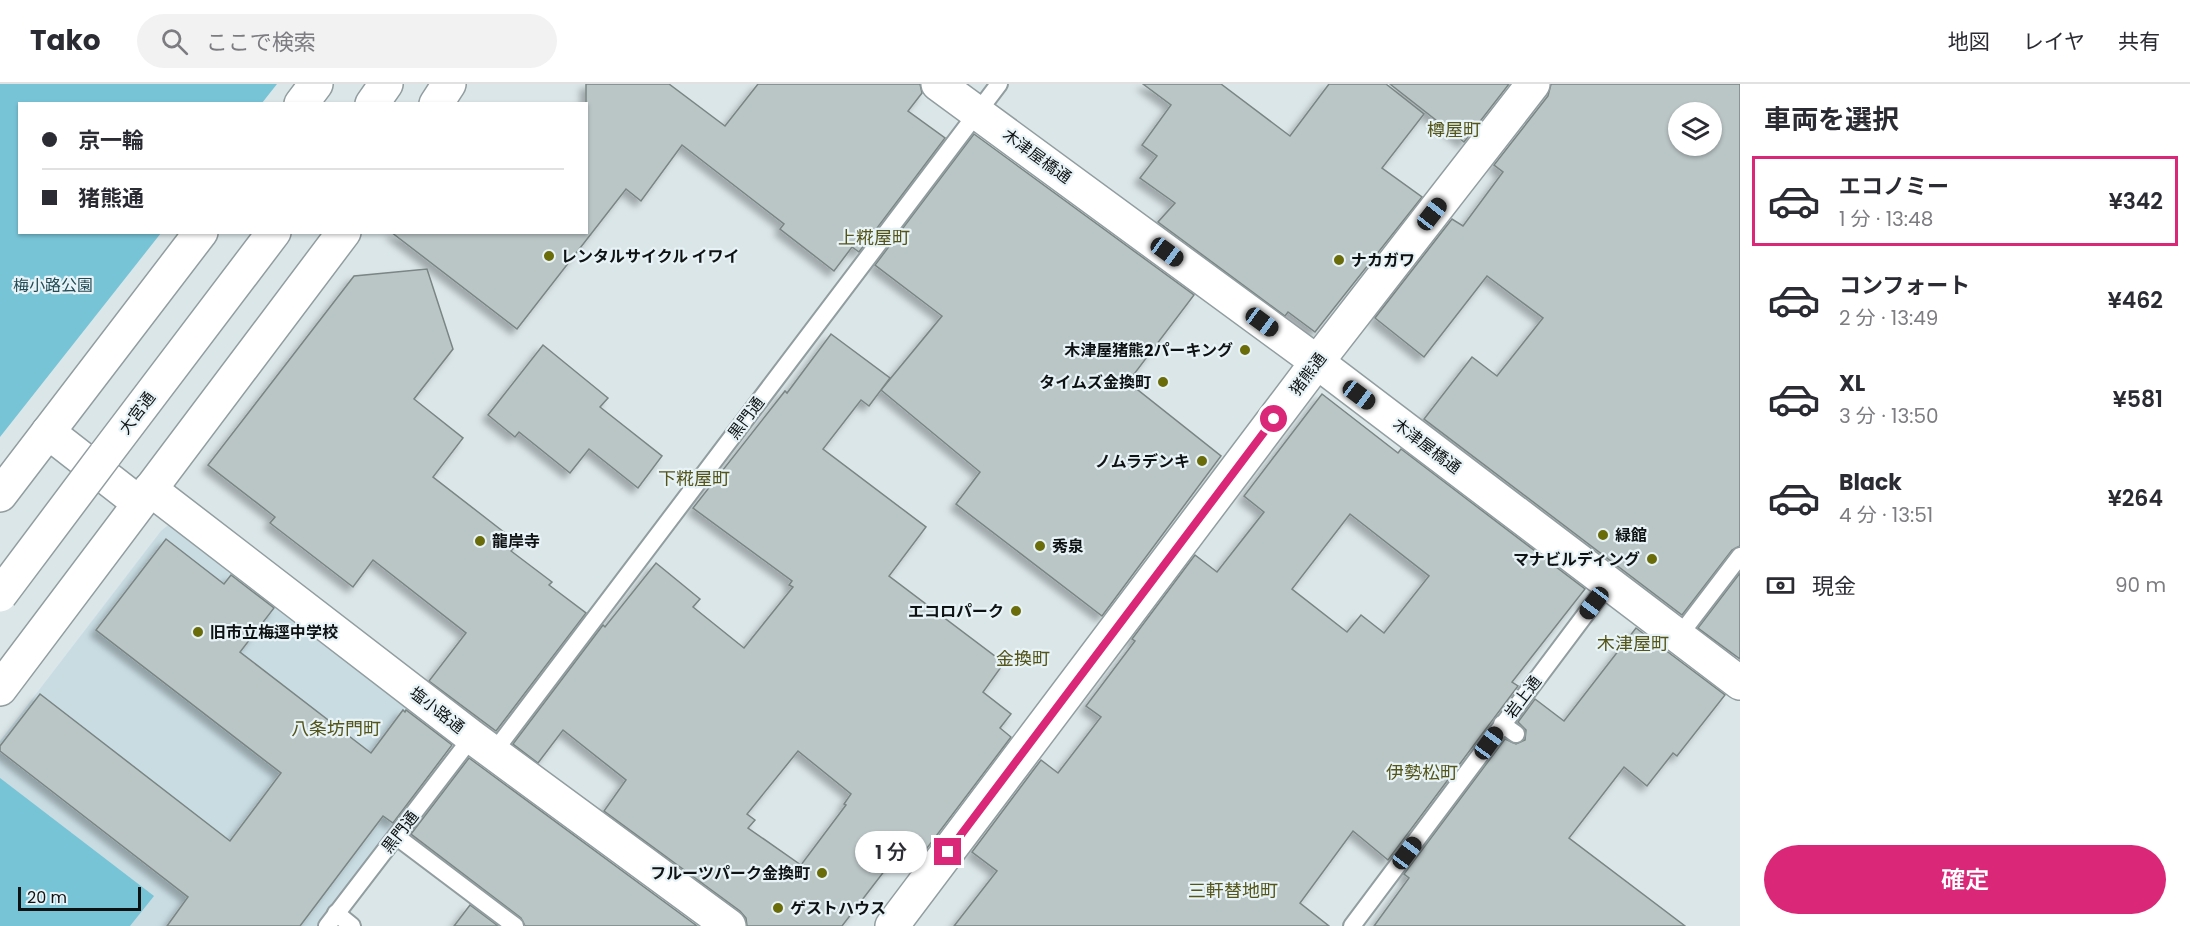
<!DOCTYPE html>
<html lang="ja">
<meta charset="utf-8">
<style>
:root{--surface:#fff;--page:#f2f2f3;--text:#2b2b33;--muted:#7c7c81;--line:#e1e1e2;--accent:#db2777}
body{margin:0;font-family:Poppins,"Noto Sans JP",sans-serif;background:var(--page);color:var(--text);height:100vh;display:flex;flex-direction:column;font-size:22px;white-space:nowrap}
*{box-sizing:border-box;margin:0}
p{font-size:20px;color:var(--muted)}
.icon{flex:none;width:33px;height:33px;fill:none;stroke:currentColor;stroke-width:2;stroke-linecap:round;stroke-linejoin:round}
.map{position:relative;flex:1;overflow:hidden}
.sheet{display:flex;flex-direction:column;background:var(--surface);width:450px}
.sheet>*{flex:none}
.hud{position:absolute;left:18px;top:18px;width:570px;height:132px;border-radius:0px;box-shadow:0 2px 4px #0004;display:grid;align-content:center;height:132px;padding:0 24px;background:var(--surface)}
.tools{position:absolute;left:1668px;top:18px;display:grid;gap:12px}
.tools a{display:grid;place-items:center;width:54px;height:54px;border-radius:50%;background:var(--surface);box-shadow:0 2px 4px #0004;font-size:30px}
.scale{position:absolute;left:18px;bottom:15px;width:123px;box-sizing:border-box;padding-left:6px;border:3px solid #0e1213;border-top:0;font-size:16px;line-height:21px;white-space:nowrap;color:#0e1213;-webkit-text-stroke:4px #e8f3f7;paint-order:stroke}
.end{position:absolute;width:27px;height:27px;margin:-14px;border:8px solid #db2777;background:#fff;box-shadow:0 0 0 3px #fff}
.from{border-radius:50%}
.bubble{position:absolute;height:42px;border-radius:21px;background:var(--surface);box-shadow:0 2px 4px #0004;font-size:20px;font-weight:600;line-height:42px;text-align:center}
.car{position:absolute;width:18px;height:36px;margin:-18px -9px;border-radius:8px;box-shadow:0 0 4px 2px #0007;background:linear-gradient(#222 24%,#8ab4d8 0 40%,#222 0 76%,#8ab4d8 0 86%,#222 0)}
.hud b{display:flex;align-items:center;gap:21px;height:57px;font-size:22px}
.hud b+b{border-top:2px solid var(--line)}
.hud i{width:15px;height:15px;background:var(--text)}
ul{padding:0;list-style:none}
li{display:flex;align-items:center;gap:18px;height:90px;margin:0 12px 9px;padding:0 12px;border:3px solid transparent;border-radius:0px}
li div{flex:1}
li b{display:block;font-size:22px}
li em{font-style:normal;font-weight:600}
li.active{border-color:var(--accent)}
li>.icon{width:54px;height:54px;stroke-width:1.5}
h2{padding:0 24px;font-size:27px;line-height:72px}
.pay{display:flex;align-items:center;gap:15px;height:66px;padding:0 24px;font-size:22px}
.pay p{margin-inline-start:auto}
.primary-button{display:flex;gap:12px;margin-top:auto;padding:12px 24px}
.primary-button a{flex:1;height:69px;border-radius:36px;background:var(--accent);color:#fff;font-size:24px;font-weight:600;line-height:69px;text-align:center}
header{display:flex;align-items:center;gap:36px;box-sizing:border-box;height:84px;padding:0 30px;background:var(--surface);border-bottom:2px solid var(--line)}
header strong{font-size:28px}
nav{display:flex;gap:33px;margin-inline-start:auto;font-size:21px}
.search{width:420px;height:54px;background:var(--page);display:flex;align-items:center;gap:15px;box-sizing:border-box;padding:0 21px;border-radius:33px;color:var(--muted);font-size:22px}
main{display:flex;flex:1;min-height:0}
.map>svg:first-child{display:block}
</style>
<header>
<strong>Tako</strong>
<div class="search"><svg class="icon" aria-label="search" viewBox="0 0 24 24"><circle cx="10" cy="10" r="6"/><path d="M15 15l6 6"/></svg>ここで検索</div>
<nav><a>地図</a><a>レイヤ</a><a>共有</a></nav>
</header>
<main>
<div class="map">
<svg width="1740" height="842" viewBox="0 0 1740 842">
<defs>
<filter id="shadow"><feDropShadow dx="-5.5" dy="5.5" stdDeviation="3" flood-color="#0004"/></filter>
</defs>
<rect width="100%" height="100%" fill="#dbe6e9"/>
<polygon fill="#c8dce2" points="172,438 445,650 448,666 317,842 0,842 0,657 161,447"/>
<g fill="#78c4d7">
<polygon points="0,0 277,0 262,19 20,20 20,148 161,149 0,353"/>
<polygon points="0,694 154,812 130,842 0,842"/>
</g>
<g fill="#bac5c5" stroke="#7a8584" stroke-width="1.5" fill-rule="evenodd" filter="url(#shadow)">
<polygon points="586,0 669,0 725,42 758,0 920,0 922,9 908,27 945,54 859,168 852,163 834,187 780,145 784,140 682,61 641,117 626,105 517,245 391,148 586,148"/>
<polygon points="1143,0 1221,0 1290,52 1329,0 1386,0 1424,30 1382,84 1422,113 1315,248 1288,228 1285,232 1158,138 1175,119 1140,94 1157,72 1142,61 1171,21"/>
<polygon points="1390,0 1509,0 1464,58"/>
<path d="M1551 0H1740V462L1732 466 1682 531 1424 335 1472 273 1497 292 1543 234 1487 192 1424 273 1375 234 1452 135 1463 142 1503 88 1494 81 1548 12ZM1678 28H1712V62H1678Z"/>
<polygon points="974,50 1194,211 1128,298 1221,372 1102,532 956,420 980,388 881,306 942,232 875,181"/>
<polygon points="427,185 453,265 414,315 463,354 433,393 518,459 511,467 552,498 549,501 586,529 496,647 429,597 466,549 373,476 353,503 270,439 275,433 208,381 354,192"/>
<path d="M831 250 890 294 869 322 861 316 823 365 926 443 889 492 1004 579 983 608 1011 630 1000 644 1011 653 918 776 902 764 842 842H747L746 834 740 827 604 727 626 696 563 646 538 679 513 660 603 541 605 543 656 479 700 515 693 523 744 564 793 503 789 501 792 497 693 424 785 307 787 309ZM798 667 851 710 844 720 846 721 801 781 748 744 755 736 747 730Z"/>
<polygon points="543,261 608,314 600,323 662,372 638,404 589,365 570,389 519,348 515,353 488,331"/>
<path d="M1322 310 1398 369 1401 365 1585 505 1512 598 1518 602 1388 776 1353 747 1300 819 1329 842H954L997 787 972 768 1041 676 1058 689 1101 633 1086 622 1135 557 1132 555 1195 471 1217 488 1264 428 1244 412ZM1350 430 1429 492 1384 549 1361 531 1347 548 1292 505Z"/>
<polygon points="166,455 224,500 231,491 274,524 240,568 371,669 403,626 405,628 406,626 452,661 393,739 383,732 300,842 167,842 188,813 0,667 0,662 40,610 230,757 281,689 96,546"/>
<polygon points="1740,489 1740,575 1698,544"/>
<polygon points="1636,544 1725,611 1677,672 1673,669 1647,702 1624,683 1569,754 1685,842 1374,842 1409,794 1404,790 1505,655 1516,660 1525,656 1526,646 1518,638 1535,615 1564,637"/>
<polygon points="469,674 697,842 525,842 521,834 411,750"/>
<polygon points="470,821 498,842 454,842"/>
</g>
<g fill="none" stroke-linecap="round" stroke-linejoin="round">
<defs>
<g id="lane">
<polyline points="1679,552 1740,472"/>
<polyline points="1502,640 1516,650"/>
<polyline points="493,669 999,0"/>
<polyline points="397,753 515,842"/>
<polyline points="336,829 352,842"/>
<polyline points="327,842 472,653"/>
<polyline points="1352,842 1609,499"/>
</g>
<g id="street">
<polyline points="938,0 1317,278 1740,599"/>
<polyline points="301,20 316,0"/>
<polyline points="436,20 449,0"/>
<polyline points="48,348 139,419"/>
<polyline points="150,405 472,653 729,842"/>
<polyline points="0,411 201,148"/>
<polyline points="0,605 344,148"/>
<polyline points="892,842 1317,278 1533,0"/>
</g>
<g id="secondary">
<polyline points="372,20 386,0"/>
<polyline points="105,371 274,148"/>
</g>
</defs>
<use href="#lane" stroke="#929da0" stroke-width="20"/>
<use href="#street" stroke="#929da0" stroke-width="36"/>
<use href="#secondary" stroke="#929da0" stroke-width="36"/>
<use href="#lane" stroke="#fff" stroke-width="16"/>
<use href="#street" stroke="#fff" stroke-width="33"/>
<use href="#secondary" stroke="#fff" stroke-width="33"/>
<defs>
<polyline id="secondary-bridge" points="0,511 105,371"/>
</defs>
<use href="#secondary-bridge" stroke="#929da0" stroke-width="36" stroke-linecap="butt"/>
<use href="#secondary-bridge" stroke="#fff" stroke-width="33"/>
</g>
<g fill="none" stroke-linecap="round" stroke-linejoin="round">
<polyline stroke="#db2777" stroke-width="8" points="948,768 1274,335"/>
</g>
<g fill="#6a6b09" stroke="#e8f3f7" stroke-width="2">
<circle cx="549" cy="172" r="6"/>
<circle cx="1339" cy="176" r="6"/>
<circle cx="1245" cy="266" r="6"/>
<circle cx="1163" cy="298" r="6"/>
<circle cx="1202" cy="377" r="6"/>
<circle cx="1603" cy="451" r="6"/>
<circle cx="480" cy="457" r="6"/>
<circle cx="1040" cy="462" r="6"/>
<circle cx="1652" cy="475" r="6"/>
<circle cx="1016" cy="527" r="6"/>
<circle cx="198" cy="548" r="6"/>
<circle cx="822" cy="789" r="6"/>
<circle cx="778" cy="824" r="6"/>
</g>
<g text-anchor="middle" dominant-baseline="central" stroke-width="4.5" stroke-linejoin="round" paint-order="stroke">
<g font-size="16" fill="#0e1213" stroke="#e8f3f7">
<text transform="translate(1037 72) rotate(36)">木津屋橋通</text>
<text transform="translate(1308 290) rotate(-53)">猪熊通</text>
<text transform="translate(137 329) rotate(-53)">大宮通</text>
<text transform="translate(746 334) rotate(-53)">黒門通</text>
<text transform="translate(1427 362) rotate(37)">木津屋橋通</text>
<text transform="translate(1523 613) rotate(-53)">岩上通</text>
<text transform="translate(437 626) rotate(38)">塩小路通</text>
<text transform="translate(400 748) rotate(-52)">黒門通</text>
</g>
<g font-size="16" font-weight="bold" fill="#0e1213" stroke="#e8f3f7" text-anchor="start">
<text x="561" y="172">レンタルサイクル イワイ</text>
<text x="1351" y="176">ナカガワ</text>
<text x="1233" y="266" text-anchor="end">木津屋猪熊2パーキング</text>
<text x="1151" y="298" text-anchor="end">タイムズ金換町</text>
<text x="1190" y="377" text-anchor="end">ノムラデンキ</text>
<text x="1615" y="451">緑館</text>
<text x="492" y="457">龍岸寺</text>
<text x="1052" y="462">秀泉</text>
<text x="1640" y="475" text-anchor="end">マナビルディング</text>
<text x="1004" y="527" text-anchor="end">エコロパーク</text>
<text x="210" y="548">旧市立梅逕中学校</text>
<text x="810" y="789" text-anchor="end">フルーツパーク金換町</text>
<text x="790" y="824">ゲストハウス</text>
</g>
<g font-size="16" fill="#224b55" stroke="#e8f3f7">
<text x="53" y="201">梅小路公園</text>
</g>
<g font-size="18" fill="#545519" stroke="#e8f3f7">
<text x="1454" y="45">樽屋町</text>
<text x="874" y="153">上糀屋町</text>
<text x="694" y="394">下糀屋町</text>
<text x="1633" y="559">木津屋町</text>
<text x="1023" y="574">金換町</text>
<text x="336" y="644">八条坊門町</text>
<text x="1422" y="688">伊勢松町</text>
<text x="1233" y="806">三軒替地町</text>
</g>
</g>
</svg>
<div class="tools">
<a><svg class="icon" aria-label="layers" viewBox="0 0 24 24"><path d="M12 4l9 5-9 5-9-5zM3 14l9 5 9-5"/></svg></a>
</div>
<div class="scale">20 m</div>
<i class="end from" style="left:1274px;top:335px"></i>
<i class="end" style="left:948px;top:768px"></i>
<div class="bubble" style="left:855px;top:747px;width:72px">1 分</div>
<i class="car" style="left:1432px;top:130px;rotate:38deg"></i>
<i class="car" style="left:1167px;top:168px;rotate:126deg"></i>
<i class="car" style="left:1262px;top:238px;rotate:126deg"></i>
<i class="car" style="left:1359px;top:311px;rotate:127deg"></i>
<i class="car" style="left:1594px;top:519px;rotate:217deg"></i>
<i class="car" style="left:1489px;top:659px;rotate:36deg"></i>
<i class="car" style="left:1407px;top:769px;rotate:37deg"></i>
<div class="hud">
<b><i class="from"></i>京一輪</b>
<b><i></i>猪熊通</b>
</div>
</div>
<section class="sheet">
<h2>車両を選択</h2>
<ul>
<li class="active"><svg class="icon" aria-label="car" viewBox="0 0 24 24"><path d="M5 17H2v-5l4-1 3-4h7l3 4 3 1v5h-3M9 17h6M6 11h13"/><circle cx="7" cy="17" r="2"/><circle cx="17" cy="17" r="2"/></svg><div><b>エコノミー</b><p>1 分 · 13:48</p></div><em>¥342</em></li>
<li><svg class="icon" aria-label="car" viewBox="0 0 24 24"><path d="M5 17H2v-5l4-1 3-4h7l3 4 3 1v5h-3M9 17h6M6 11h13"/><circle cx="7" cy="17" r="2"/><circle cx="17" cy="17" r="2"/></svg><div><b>コンフォート</b><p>2 分 · 13:49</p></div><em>¥462</em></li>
<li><svg class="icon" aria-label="car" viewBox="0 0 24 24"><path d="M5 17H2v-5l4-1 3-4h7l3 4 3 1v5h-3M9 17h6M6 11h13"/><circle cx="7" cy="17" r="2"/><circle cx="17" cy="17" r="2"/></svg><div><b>XL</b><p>3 分 · 13:50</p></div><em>¥581</em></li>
<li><svg class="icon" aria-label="car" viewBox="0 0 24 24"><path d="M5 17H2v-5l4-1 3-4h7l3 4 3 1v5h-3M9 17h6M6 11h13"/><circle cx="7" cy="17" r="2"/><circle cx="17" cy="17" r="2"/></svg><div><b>Black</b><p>4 分 · 13:51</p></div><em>¥264</em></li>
</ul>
<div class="pay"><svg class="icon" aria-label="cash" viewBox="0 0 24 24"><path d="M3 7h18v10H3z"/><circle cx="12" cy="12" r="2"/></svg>現金<p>90 m</p></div>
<div class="primary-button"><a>確定</a></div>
</section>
</main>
